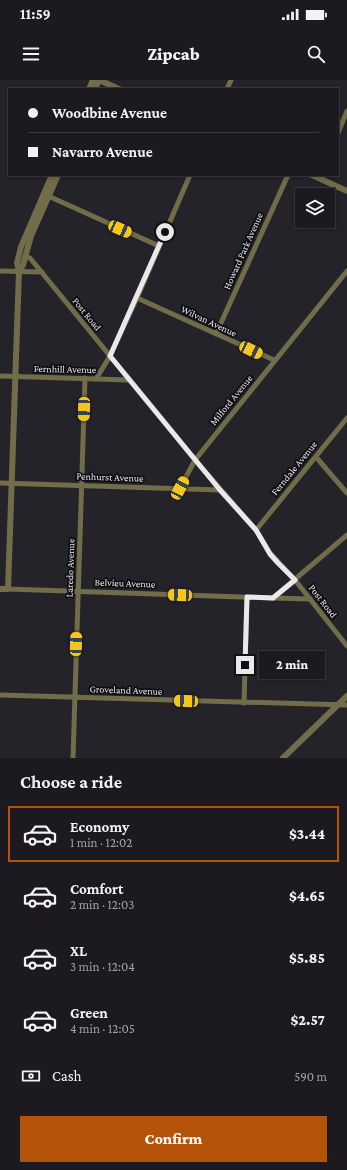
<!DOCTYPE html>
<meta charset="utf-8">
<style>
:root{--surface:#1c1a20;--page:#29272d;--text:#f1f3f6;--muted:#a0a1a5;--line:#3a383e;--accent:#b45309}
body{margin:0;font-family:"Crimson Pro",serif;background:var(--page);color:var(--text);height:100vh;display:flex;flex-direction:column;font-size:15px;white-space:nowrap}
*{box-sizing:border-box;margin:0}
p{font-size:13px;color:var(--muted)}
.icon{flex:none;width:22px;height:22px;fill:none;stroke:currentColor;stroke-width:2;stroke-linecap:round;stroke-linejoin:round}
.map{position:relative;height:678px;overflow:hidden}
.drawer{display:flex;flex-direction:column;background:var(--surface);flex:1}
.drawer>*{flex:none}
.top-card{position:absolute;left:8px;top:8px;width:331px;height:88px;border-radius:0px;box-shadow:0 2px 6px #0003,0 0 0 1px var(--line);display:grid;align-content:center;height:88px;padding:0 20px;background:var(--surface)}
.controls{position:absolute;left:295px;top:108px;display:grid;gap:8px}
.controls a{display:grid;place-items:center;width:40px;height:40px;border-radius:0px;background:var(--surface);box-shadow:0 2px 6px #0003,0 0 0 1px var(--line);font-size:20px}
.end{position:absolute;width:18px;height:18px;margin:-9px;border:5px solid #e9e8ec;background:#111;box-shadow:0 0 0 2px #111}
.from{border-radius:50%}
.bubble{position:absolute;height:28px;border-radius:0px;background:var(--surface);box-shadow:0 2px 6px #0003,0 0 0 1px var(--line);font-size:13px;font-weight:800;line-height:28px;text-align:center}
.car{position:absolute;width:12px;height:24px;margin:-12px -6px;border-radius:5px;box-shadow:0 0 3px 1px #0007;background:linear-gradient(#f5c518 24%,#345 0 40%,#f5c518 0 76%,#345 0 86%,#f5c518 0)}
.top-card b{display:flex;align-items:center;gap:14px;height:38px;font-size:15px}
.top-card b+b{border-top:1px solid var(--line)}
.top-card i{width:10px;height:10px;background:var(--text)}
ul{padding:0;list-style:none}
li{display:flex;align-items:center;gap:12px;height:56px;margin:0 8px 6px;padding:0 12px;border:2px solid transparent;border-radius:0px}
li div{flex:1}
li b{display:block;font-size:15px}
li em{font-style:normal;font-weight:800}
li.on{border-color:var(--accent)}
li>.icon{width:36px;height:36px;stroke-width:1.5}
h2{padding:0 20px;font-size:18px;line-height:48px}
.pay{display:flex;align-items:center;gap:10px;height:44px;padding:0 20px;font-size:15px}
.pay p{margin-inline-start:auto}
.primary-button{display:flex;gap:8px;margin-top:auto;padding:8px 20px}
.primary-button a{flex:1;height:46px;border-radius:0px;background:var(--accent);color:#fff;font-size:16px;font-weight:800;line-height:46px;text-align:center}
.status{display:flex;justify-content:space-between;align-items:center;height:28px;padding:0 20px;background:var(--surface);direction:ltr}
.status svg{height:11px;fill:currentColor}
header{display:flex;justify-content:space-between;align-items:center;height:52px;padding:0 20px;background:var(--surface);font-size:18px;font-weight:800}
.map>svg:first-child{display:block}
</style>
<div class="status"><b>11:59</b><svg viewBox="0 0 49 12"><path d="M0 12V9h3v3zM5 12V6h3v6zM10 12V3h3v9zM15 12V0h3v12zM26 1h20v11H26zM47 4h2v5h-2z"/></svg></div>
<header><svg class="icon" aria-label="menu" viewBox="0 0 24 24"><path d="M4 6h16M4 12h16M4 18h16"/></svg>Zipcab<svg class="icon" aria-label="search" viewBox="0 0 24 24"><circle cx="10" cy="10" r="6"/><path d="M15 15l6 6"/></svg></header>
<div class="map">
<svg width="347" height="678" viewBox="0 0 347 678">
<rect width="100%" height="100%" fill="#25232a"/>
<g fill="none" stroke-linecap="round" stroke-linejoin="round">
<g stroke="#716c49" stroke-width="5">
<polyline points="227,9 231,0"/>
<polyline points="338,53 347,31"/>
<polyline points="46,115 159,166"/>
<polyline points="25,177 30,178 195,380 256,450 270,473 295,500 347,566"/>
<polyline points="0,191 42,192"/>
<polyline points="137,218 274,280"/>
<polyline points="216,254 288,95"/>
<polyline points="0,296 129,300"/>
<polyline points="96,299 110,276 137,218 190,95"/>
<polyline points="316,377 347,413"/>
<polyline points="0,403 220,410"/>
<polyline points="180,408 195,380 347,191"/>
<polyline points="256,450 347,338"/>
<polyline points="8,509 273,518 347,455"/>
<polyline points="273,518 310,519"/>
<polyline points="0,615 347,625"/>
<polyline points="244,623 247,517"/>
<polyline points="73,678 85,298"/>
</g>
<g stroke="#716c49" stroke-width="6">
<polyline points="99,0 119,9"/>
<polyline points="89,9 93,0"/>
<polyline points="95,9 99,0"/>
<polyline points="312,95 347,111"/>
<polyline points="19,191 23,185 31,156 58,95"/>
<polyline points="0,509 8,509 19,191 17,183 21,167 52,95"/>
<polyline points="283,678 347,616"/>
</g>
</g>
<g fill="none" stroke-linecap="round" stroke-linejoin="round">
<polyline stroke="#e9e8ec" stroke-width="5" points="165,152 110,276 220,410 256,450 270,474 278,483 295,500 273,518 247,517 245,585"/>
</g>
<g text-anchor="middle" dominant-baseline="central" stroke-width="3.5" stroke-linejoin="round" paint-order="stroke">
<g font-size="10" fill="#e9e8ec" stroke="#0e0d10">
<text transform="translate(243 171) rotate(-66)">Howard Park Avenue</text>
<text transform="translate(87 234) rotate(51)">Post Road</text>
<text transform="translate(209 241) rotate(25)">Wilvan Avenue</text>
<text transform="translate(65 289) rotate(1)">Fernhill Avenue</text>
<text transform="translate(231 320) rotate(-51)">Milford Avenue</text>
<text transform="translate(294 388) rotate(-51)">Ferndale Avenue</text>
<text transform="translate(110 397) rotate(2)">Penhurst Avenue</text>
<text transform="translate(70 488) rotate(-88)">Laredo Avenue</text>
<text transform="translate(125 503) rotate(2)">Belvieu Avenue</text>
<text transform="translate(323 521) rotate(52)">Post Road</text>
<text transform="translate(126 610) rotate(2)">Groveland Avenue</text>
</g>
</g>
</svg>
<div class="controls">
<a><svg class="icon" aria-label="layers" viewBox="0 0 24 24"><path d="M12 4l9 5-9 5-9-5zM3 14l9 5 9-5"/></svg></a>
</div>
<i class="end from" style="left:165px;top:152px"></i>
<i class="end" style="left:245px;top:585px"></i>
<div class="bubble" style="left:259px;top:571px;width:66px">2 min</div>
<i class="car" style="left:120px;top:149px;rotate:114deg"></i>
<i class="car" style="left:251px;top:270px;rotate:115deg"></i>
<i class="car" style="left:84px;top:329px;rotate:182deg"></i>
<i class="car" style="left:180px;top:408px;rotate:28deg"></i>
<i class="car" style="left:180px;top:515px;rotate:272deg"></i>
<i class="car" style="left:76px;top:564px;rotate:2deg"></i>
<i class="car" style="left:186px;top:621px;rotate:272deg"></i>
<div class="top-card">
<b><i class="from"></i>Woodbine Avenue</b>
<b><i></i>Navarro Avenue</b>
</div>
</div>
<section class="drawer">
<h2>Choose a ride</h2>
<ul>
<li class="on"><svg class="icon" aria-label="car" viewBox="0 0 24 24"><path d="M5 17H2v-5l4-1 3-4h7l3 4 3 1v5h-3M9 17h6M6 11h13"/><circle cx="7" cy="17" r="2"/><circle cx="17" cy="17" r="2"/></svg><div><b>Economy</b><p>1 min · 12:02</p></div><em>$3.44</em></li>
<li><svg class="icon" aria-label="car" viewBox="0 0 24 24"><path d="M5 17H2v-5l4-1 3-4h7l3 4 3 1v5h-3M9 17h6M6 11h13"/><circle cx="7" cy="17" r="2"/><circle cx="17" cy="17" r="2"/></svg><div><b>Comfort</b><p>2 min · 12:03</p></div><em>$4.65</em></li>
<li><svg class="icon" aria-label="car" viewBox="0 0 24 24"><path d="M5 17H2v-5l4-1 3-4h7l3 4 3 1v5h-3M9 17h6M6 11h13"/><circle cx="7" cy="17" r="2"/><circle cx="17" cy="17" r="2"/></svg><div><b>XL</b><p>3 min · 12:04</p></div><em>$5.85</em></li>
<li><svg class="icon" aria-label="car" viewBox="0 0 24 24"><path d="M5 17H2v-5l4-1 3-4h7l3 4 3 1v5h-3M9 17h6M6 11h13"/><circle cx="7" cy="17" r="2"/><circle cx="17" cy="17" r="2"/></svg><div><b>Green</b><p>4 min · 12:05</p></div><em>$2.57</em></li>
</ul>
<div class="pay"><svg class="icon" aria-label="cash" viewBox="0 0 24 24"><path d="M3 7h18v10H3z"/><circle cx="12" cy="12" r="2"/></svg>Cash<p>590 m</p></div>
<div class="primary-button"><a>Confirm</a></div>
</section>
